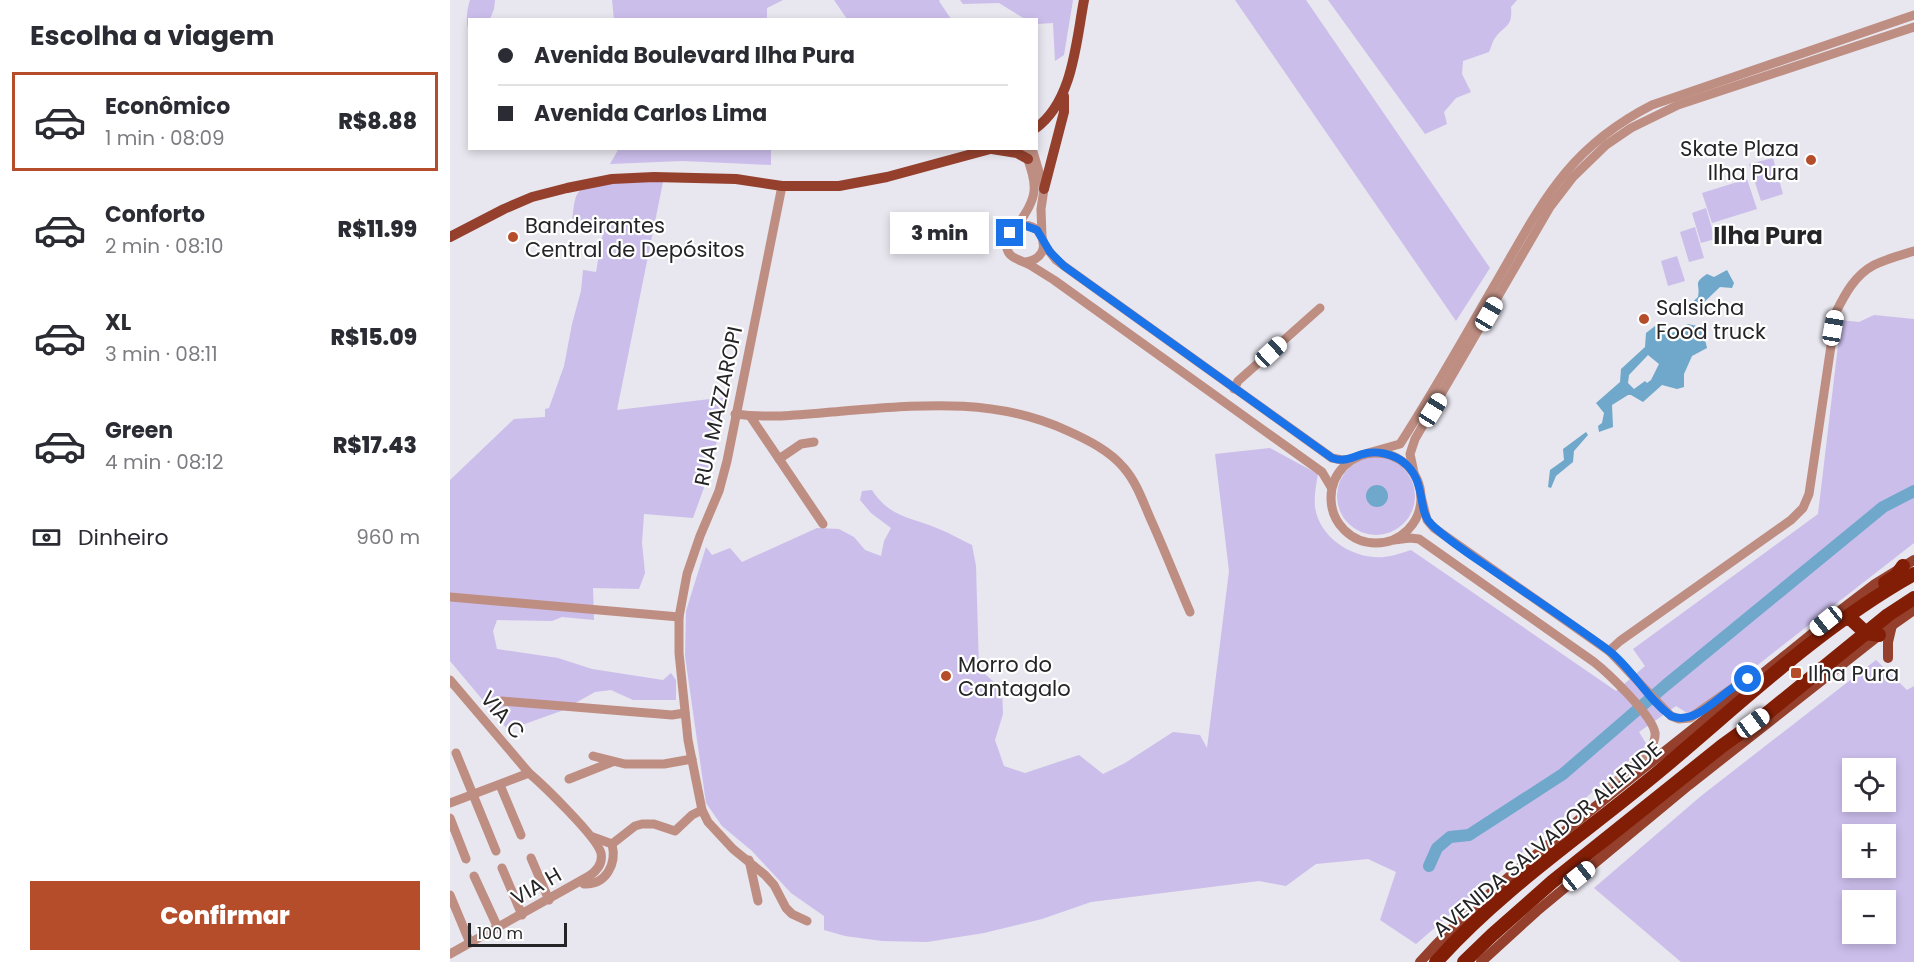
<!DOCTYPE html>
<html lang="pt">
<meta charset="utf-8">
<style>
:root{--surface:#fff;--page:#f2f2f3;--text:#2b2b33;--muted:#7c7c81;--line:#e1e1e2;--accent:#b54d2a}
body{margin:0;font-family:Poppins,sans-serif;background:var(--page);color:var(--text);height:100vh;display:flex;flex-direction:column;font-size:22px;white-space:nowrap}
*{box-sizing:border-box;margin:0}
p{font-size:20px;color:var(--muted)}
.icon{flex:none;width:33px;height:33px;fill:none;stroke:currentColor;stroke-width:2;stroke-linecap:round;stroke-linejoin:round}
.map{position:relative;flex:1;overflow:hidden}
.side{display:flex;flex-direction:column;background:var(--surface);width:450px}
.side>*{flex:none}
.banner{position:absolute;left:18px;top:18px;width:570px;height:132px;border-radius:0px;box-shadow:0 3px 9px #0003;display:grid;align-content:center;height:132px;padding:0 30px;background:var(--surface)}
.controls{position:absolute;left:1392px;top:758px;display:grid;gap:12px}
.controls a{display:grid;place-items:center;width:54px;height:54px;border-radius:0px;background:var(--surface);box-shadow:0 3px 9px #0003;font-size:30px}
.scale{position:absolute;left:18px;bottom:15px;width:99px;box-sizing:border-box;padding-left:6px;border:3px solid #252427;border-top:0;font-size:16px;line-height:21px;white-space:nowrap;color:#252427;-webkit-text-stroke:4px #fff;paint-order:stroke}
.end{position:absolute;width:27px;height:27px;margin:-14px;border:8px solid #1a73e8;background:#fff;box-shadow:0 0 0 3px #fff}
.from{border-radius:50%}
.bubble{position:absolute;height:42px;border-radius:0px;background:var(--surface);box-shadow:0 3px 9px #0003;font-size:20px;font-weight:800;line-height:42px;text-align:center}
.car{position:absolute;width:18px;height:36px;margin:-18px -9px;border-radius:8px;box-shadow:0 0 4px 2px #0007;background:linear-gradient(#fff 24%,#345 0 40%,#fff 0 76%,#345 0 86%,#fff 0)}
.banner b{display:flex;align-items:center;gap:21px;height:57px;font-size:22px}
.banner b+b{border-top:2px solid var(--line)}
.banner i{width:15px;height:15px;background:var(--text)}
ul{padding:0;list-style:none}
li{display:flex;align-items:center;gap:18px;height:99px;margin:0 12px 9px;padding:0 18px;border:3px solid transparent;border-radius:0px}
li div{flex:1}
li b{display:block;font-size:22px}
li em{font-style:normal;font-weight:800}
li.on{border-color:var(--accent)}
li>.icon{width:54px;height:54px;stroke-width:1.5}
h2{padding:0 30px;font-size:27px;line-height:72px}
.pay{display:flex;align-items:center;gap:15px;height:66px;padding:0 30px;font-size:22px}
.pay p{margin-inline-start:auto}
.primary-button{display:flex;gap:12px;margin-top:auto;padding:12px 30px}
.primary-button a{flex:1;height:69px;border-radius:0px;background:var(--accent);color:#fff;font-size:24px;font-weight:800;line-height:69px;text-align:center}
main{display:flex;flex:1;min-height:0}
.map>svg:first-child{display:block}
</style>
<main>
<section class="side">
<h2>Escolha a viagem</h2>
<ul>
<li class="on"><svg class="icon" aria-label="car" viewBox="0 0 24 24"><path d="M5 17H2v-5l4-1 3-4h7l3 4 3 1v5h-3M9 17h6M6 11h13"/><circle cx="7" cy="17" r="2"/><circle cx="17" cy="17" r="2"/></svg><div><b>Econômico</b><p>1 min · 08:09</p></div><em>R$8.88</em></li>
<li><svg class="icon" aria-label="car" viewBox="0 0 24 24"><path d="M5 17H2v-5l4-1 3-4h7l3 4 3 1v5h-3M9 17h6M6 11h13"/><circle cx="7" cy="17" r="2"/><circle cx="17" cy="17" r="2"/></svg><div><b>Conforto</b><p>2 min · 08:10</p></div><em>R$11.99</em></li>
<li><svg class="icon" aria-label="car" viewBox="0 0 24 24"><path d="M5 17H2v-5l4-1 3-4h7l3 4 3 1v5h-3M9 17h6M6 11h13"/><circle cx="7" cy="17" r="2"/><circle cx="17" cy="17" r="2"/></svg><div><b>XL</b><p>3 min · 08:11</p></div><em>R$15.09</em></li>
<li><svg class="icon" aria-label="car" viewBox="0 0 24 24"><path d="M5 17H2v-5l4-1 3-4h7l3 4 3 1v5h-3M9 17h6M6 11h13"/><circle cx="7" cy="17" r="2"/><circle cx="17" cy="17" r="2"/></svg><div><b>Green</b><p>4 min · 08:12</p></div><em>R$17.43</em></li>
</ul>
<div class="pay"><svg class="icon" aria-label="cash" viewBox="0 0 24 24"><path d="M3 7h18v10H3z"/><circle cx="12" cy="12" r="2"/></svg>Dinheiro<p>960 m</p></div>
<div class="primary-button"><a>Confirmar</a></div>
</section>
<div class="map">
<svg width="1464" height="962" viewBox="0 0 1464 962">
<rect width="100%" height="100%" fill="#e8e6ee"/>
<g fill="#cbbeeb" fill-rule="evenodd">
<path d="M20 0H45L44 9 40 19 20 20 19 31C15 22 17 10 20 0Z"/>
<polygon points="162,0 333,0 317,8 317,19 164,20"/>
<polygon points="384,0 490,0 489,1 501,19 397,19"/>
<polygon points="510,0 623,0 614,55 605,61 603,23 587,24 586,20 575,19 549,3 513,4"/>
<polygon points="785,0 856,0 1040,268 1006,321"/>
<path d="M878 0H1067L1061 7C1063 28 1054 25 1045 38 1042 42 1041 48 1039 52L1013 61 1012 74 1021 92 1006 98 994 112 997 124 975 134Z"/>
<polygon points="169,148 321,149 321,165 233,161 160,164"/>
<polygon points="1323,158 1333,194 1311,201 1299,164"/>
<polygon points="1297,179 1307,209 1262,223 1252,193"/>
<path d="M213 182 167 410 277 397 260 471 243 518 194 514 192 543 195 573 189 589 143 588 144 620 112 617 102 621 47 620 43 631 47 649 108 658 142 669 213 680 221 673 226 680V700H183L161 690 145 692 111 711 58 730 0 661V480L64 419 95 417V409L99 408 114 366 122 324 131 291 133 270 146 272 155 222 122 220C124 211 123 194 132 189 144 182 197 182 213 182Z"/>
<polygon points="1256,208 1265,239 1251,243 1242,213"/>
<polygon points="1245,227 1254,258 1239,262 1230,232"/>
<polygon points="1227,256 1235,281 1218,286 1211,261"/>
<path d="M1424 315 1464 319V543L1246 713H1237L1226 706 1189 732 1197 745 966 944 930 920 946 872 918 859 866 864 836 886 809 881 641 902 592 919 534 933 477 942 432 941 395 936 374 930V916L341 893 302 851 272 826 256 803 235 656 236 611 256 547 262 555 280 548 292 562 367 528 389 529 404 537 415 550 431 556 434 541 441 528 421 513 410 500 412 491 422 490C440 518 461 517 489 529 500 533 511 540 522 545L526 566 529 669 552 689 553 714 545 740 554 766 575 773 629 755 653 774 675 763 723 732 750 735 757 748 779 571 765 454 820 448 868 474C866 485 864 496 865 507 869 538 904 560 934 557 943 556 952 553 961 550L1166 691 1195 666 1183 649 1368 514 1391 320 1409 322Z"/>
<circle cx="926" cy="496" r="39"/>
<path d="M1426 660 1457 690 1464 686V962H1231L1144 888 1251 796ZM1402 768H1436V801H1402ZM1402 834H1436V867H1402ZM1402 900H1436V933H1402Z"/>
</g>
<g fill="#6fa8cb" fill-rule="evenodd">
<path d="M1277 270 1284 283 1282 288 1270 287 1248 308 1238 306 1248 297C1251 283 1242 284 1257 274L1264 277Z"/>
<path d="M1209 323 1222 333 1238 324 1252 327 1257 348 1242 356 1234 374V387L1227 389 1212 385 1193 402 1181 395H1178L1162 405 1163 427 1149 432 1148 426 1152 423 1154 413 1146 403 1170 382 1171 369 1195 347 1196 333ZM1198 355 1209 364 1201 380 1197 383 1195 381 1184 389 1178 383 1179 375Z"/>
<polygon points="1136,432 1138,435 1124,451 1123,462 1106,476 1101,488 1098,487 1100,470 1114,460 1113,449"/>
<circle cx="927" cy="496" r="11"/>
</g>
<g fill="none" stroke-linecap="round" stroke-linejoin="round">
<polyline stroke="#6fa8cb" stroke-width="12" points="979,866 987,848 1000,837 1019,835 1113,774 1216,685 1433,507 1464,491"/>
<g stroke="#bf8e82" stroke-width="9">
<polyline points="582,148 594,189 591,209 592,237"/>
<polyline points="332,186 277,461 269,491 250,536 237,574 229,617 229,653 238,740 252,810 258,822 283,849 315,875 324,885 336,908 342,914 357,921"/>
<path d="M565 229C590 193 588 189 574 148"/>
<polyline points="593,243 606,260 614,266 882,458 892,460 903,459"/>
<path d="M575 262C610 258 589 211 564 230 560 232 558 237 557 241 554 258 569 259 580 265 588 270 596 275 604 280L872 472 881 487"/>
<polyline points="784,389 788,381 870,308"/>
<path d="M285 414C322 419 358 414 394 411 471 405 545 397 618 431 638 440 660 451 674 468 687 483 693 502 701 520 715 551 727 582 740 612"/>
<polyline points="300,416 373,524"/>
<circle cx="926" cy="498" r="45"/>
<path d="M918 453 950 444C985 390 1016 334 1048 279 1093 201 1118 148 1202 105L1464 15"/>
<polyline points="329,459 351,444 364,442"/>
<polyline points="964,473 960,454 965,439 1100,207 1123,177 1156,145 1181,128 1228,105 1464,27"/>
<polyline points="971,496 977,520 984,528 1159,651 1221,716 1229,719 1240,718 1294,680 1305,679"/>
<path d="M944 540 960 538 969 539 1144 662C1158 673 1203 716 1205 733 1206 740 1202 746 1199 751L1158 789 1153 801"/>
<polyline points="0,597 229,617"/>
<path d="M1159 651 1170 641 1341 520 1353 508 1359 494 1386 312C1395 294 1405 275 1424 265 1436 259 1451 255 1464 251"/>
<path d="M0 680 79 773C93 785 147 837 151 853 153 863 148 870 139 876L0 954"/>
<polyline points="52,701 222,715 235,713"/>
<polyline points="6,753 46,851"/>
<polyline points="143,756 175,764 214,764 242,759"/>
<polyline points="119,779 162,762"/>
<polyline points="50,785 71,835"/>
<polyline points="0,803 79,773"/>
<polyline points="0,818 16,859"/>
<polyline points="143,837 162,844 185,826 192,824 204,824 225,831 242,815 252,810"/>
<polyline points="81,858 99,900"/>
<polyline points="299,860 308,901"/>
<polyline points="52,868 72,915"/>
<polyline points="24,876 48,928"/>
<path d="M131 881 134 884C156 885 167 864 162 844"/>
<polyline points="0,895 20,943"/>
</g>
<g stroke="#94402d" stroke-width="10">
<path d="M586 128C623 101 626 42 634 0"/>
<polyline points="542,149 567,153 578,159"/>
<polyline points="594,189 614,112 614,96"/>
<polyline points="0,237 54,209 82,197 117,188 162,179 204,177 286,179 332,186 389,186 437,177 544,148"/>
<polyline points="1438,658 1438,642 1442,625"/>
<path d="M970 962C1022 904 1084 856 1145 807 1227 741 1310 677 1391 610L1425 584 1464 560"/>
<polyline points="1031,962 1087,911 1239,785 1437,629 1464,610"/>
</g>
<g stroke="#821e06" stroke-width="14">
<polyline points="1435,583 1446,576 1453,566"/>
<polyline points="1396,618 1402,620 1416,633 1429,635"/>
<path d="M986 962C1052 888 1136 833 1212 769 1293 701 1371 626 1464 574"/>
<polyline points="1014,962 1042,935 1102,882 1272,746 1315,715 1438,615 1464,598"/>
</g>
</g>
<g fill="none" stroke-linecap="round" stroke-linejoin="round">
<path stroke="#1a73e8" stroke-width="8" d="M560 233 565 229 576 226 587 230 600 252 614 266 882 458C897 463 902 456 917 453 928 451 942 454 952 461 978 480 966 511 982 525 1000 542 1021 555 1041 569 1080 596 1120 622 1158 650 1182 668 1196 698 1221 716 1249 727 1273 688 1298 679"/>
</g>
<g fill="#b54d2a" stroke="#fff" stroke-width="2">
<circle cx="1361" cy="160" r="6"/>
<circle cx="63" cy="237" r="6"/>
<circle cx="1194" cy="319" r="6"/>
<rect x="1340" y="667" width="12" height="12" rx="3"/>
<circle cx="496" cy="676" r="6"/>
</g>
<g text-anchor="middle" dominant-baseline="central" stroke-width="4.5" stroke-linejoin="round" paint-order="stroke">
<g font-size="21" fill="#252427" stroke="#fff" text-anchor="start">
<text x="1349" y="148" text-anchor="end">Skate Plaza<tspan x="1349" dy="24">Ilha Pura</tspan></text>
<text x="75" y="225">Bandeirantes<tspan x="75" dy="24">Central de Depósitos</tspan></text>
<text x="1206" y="307">Salsicha<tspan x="1206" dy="24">Food truck</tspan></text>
<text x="508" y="664">Morro do<tspan x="508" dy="24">Cantagalo</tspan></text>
<text x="1358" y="673">Ilha Pura</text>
</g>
<g font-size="21" fill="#252427" stroke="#fff">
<text transform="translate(268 406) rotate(-78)">RUA MAZZAROPI</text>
<text transform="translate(53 715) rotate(49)">VIA C</text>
<text transform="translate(1097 839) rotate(-40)">AVENIDA SALVADOR ALLENDE</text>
<text transform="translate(86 886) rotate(-30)">VIA H</text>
</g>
<g font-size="24" font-weight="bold" fill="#252427" stroke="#fff">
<text x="1318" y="235">Ilha Pura</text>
</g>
</g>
</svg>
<div class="controls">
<a><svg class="icon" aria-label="locate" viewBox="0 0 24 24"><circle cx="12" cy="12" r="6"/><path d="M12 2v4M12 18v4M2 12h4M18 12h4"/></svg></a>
<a>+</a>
<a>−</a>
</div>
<div class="scale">100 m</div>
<i class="end from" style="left:1298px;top:679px"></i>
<i class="end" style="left:560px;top:233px"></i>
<div class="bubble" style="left:440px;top:212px;width:99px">3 min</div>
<i class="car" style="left:1039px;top:314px;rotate:30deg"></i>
<i class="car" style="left:1383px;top:328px;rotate:10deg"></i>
<i class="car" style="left:821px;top:352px;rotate:47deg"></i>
<i class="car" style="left:983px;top:410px;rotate:32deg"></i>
<i class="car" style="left:1376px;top:621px;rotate:231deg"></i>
<i class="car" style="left:1303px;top:723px;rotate:54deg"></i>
<i class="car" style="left:1129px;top:876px;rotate:51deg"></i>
<div class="banner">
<b><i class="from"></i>Avenida Boulevard Ilha Pura</b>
<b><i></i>Avenida Carlos Lima</b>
</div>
</div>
</main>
